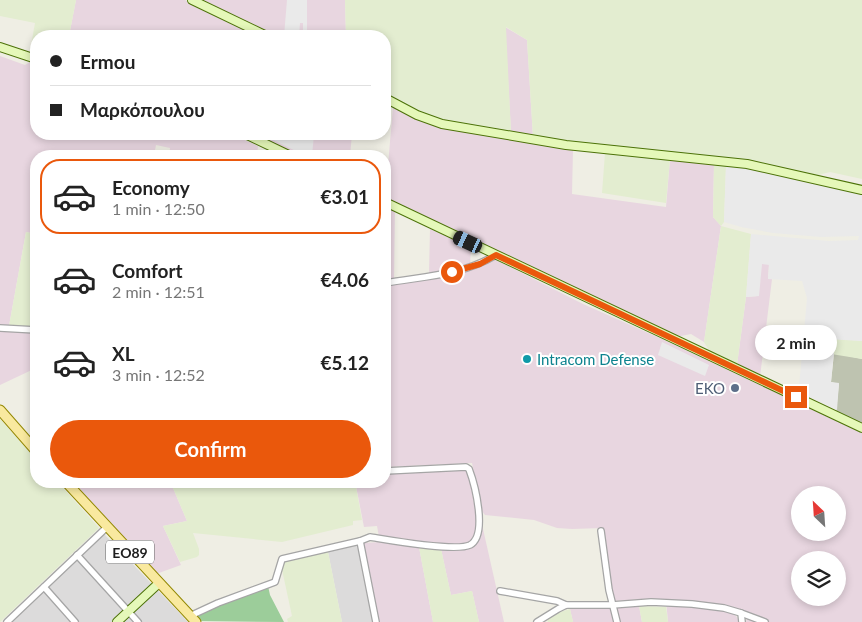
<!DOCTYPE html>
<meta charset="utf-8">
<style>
:root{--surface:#fff;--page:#f6f6f6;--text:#222;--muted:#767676;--line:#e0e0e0;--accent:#ea580c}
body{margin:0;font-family:Lato,sans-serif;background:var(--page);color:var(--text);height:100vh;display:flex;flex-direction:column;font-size:19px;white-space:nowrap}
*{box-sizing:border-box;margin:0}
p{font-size:16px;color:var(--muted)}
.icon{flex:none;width:28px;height:28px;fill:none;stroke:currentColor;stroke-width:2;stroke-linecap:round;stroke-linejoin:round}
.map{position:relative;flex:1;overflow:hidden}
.panel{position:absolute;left:30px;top:150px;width:361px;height:338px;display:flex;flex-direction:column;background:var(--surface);border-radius:20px;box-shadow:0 2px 8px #0003}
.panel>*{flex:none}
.top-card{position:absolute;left:30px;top:30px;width:361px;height:110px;border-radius:20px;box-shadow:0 2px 8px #0003;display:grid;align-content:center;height:110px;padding:0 20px;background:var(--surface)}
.needle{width:32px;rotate:335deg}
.tools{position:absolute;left:791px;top:486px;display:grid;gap:10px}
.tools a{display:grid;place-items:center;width:55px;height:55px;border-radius:50%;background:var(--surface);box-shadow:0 2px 8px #0003;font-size:25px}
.end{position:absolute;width:22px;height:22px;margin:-11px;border:6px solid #ea580c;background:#fff;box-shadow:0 0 0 2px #fff}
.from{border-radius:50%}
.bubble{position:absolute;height:35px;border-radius:18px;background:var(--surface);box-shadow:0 2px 8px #0003;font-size:16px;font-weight:700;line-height:35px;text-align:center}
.car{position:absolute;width:15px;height:30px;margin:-15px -8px;border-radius:6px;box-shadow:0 0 4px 1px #0007;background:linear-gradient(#222 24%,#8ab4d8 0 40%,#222 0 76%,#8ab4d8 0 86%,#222 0)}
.top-card b{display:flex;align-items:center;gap:18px;height:48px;font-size:19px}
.top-card b+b{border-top:1px solid var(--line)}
.top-card i{width:12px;height:12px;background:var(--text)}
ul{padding:9px 0 0;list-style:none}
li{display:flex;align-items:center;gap:15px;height:75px;margin:0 10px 8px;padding:0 10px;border:2px solid transparent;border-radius:20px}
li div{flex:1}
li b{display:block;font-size:19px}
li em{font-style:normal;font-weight:700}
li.selected{border-color:var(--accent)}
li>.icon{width:45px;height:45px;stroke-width:1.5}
.action{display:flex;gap:10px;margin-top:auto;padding:10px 20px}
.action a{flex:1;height:58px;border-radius:30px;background:var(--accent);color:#fff;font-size:20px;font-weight:700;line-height:58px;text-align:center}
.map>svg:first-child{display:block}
</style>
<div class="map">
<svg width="862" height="622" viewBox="0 0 862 622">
<rect width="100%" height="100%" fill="#efeee4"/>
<g fill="#dcdbdb">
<polygon points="104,534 188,622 12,622"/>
<polygon points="359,545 374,622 342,622 328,552"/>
</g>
<g fill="#e8d6e0" fill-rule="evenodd">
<polygon points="76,0 185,0 261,36 69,36"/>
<polygon points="197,0 345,0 346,36 272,36"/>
<polygon points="505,27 527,40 533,137 511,132"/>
<polygon points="0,56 25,65 30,62 36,64 36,134 231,134 258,146 257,156 169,156 170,148 156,145 154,156 36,156 36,234 26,232 9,326 0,326"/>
<polygon points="393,107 422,122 438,126 573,150 572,194 666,207 670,159 714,164 713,217 721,226 704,342 691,334 681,336 668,334 385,200"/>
<polygon points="252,134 352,134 350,156 299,156"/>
<polygon points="385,207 395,211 394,279 385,281"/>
<polygon points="430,229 471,247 470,265 429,274"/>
<path d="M494 259 583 304 664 340 862 433V622H746L747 618 756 621 732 609 731 613 736 616 740 622H668L666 600 647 599 613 601 603 528 572 529 557 528 534 520 485 515 482 511 472 463 385 467V286L464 272ZM800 495H838V532H800ZM800 560H838V598H800Z"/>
<polygon points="761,264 769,264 768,279 772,279 760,377 737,365 746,297 758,296"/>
<polygon points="0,330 36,332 36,368 0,385"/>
<polygon points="468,470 477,520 481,520 504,622 479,622 472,591 451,595 441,549 419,547 433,622 378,622 363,543 380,542 377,526 364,527 355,481 385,481 385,473"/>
<polygon points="73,481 170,481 187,521 163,526 181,565 156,574"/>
<polygon points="639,606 642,622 573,622 570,609"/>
</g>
<polygon fill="#bec3b0" points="834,353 862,359 862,425 836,412 839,384 831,382"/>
<g fill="#e3edd0">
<polygon points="0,0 76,0 69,36 36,36 36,53 30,51 35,23 0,16"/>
<polygon points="345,0 862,0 862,179 830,172 818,175 708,156 655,152 533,137 527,40 506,27 511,132 424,116 385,95 385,36 346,36"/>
<polygon points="605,153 670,159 666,203 602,193"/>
<polygon points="714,164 726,165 724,222 721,226 751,234 746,297 737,365 710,352 704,342 721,226 713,217"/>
<polygon points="26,232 36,234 36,328 9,326"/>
<polygon points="826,338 862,341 862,359 825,353"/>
<polygon points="0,419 36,459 36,481 57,481 99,528 0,622"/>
<polygon points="170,481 331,481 332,484 342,481 355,481 362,520 353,521 353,525 282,542 193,533 199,549 199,555 197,557 180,562 163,526 187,521"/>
<polygon points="419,547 441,549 451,595 472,591 479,622 433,622"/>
<polygon points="326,549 328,552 342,622 288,622 287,619 292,616 281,565 282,561"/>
<polygon points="639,606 666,607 668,622 642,622"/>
<polygon points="570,609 573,622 548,622 547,618 553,614"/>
</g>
<polygon fill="#9ccd9a" points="268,586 270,595 284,622 196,621 197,616 202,611"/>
<g fill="#eaeaea">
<polygon points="287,0 307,0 307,36 303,36 303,23 300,23 299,36 284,36"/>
<polygon points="261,134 314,134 312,156 306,156"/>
<polygon points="726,165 750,168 833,186 862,195 862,341 826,339 825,353 834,353 831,382 839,383 837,410 797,391 799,387 807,298 802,281 768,279 769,265 762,264 759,296 746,297 751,234 829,241 858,240 859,236 821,237 773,233 741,227 724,222"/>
<polygon points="662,342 709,365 705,376 658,355"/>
</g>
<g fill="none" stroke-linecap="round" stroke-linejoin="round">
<defs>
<g id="street">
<path d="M385 283C425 276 460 276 496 255"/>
<polyline points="0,328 36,330"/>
<polyline points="601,531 609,590 617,622"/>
<path d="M360 541 370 537C389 540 455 552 470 545 488 535 475 485 469 469L466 467 385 471"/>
<polyline points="77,555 138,622"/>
<polyline points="44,587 75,622"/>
<polyline points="500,591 557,601 566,605"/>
<polyline points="741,613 765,622"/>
<polyline points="190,616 218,603 275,582 282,559 360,541 376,622"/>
<polyline points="7,622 107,527"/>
<polyline points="537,622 558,609 566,605 612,605 651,602 692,604 724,608 741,613 742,622"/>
</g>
<g id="secondary">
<polyline points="192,0 267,36"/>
<polyline points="0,47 36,59"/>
<polyline points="385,98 417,115 442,124 566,145 747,164 862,190"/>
<polyline points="245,134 291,156"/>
<polyline points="385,202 862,428"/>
<polyline points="117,622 159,583"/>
</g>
<g id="primary">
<polyline points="0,410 36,451"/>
<polyline points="65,481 196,622"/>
</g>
</defs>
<use href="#street" stroke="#a5a5a5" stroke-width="8"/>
<use href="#secondary" stroke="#4c7208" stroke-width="10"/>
<use href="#primary" stroke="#948904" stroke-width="11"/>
<use href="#street" stroke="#fff" stroke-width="5.5"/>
<use href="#secondary" stroke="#e5f8b9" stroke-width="8"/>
<use href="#primary" stroke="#f9e99f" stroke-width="9"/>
</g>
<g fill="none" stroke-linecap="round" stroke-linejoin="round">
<polyline stroke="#ea580c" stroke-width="6" points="452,272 480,264 496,255 796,397"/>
</g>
<circle fill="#0f9aa8" stroke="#fff" stroke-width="2" cx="527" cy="359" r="5"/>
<circle fill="#5c6f8a" stroke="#fff" stroke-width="2" cx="735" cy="388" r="5"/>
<g text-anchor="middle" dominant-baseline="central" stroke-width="4" stroke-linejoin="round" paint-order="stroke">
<rect fill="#fff" stroke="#626262" stroke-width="1" x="106" y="540.5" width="48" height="23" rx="4"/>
<g font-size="14" font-weight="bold" fill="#1e1e1e">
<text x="130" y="552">ΕΟ89</text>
</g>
<g font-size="15" fill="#0d838f" stroke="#fff" text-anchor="start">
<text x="537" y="359">Intracom Defense</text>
</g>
<g font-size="15" fill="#4e5e75" stroke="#fff" text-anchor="end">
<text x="725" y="388">EKO</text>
</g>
</g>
</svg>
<div class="tools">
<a><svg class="needle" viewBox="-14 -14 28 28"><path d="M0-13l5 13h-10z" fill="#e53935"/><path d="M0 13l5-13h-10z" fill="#767676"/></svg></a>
<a><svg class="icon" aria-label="layers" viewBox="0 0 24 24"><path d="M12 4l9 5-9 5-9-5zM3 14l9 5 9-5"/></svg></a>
</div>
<i class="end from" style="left:452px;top:272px"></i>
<i class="end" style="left:796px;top:397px"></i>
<div class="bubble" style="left:755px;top:325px;width:82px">2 min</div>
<i class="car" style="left:468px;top:242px;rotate:295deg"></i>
<div class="top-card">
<b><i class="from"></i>Ermou</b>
<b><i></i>Μαρκόπουλου</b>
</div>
<section class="panel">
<ul>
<li class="selected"><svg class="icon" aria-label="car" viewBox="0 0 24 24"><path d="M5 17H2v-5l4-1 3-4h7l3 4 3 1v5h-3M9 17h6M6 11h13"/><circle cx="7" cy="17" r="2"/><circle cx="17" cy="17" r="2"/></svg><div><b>Economy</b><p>1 min · 12:50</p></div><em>€3.01</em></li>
<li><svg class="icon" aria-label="car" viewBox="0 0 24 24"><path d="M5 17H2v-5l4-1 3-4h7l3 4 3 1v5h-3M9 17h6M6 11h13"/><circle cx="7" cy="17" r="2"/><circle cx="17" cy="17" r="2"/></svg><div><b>Comfort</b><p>2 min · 12:51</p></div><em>€4.06</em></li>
<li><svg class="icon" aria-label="car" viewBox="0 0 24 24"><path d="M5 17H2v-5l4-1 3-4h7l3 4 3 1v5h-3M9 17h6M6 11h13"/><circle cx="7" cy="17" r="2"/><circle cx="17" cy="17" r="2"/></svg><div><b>XL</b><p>3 min · 12:52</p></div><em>€5.12</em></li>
</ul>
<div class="action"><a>Confirm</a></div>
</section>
</div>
